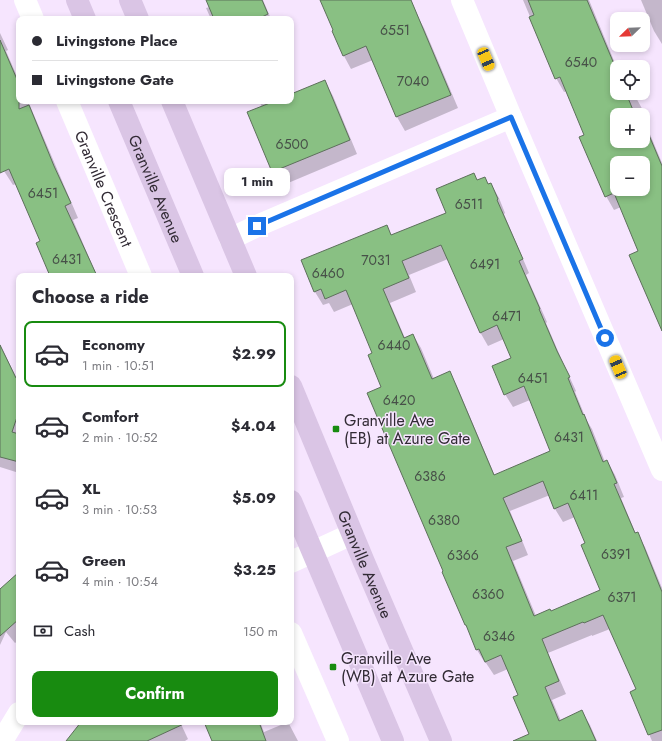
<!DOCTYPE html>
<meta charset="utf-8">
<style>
:root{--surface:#fff;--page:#f2f2f3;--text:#2b2b33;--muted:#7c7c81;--line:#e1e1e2;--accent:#188b10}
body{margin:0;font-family:Jost,sans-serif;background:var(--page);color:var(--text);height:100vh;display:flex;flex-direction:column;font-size:15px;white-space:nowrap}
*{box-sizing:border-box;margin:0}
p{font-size:13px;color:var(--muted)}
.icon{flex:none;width:22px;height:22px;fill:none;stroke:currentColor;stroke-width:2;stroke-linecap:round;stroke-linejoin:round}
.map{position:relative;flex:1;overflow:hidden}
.panel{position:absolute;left:16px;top:273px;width:278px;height:452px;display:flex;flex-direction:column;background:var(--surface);border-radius:8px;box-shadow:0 2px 6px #0003}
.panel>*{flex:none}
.top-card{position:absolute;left:16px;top:16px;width:278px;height:88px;border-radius:8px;box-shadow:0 2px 6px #0003;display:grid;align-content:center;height:88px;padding:0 16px;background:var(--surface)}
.needle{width:26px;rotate:247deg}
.fabs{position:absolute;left:610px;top:12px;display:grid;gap:8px}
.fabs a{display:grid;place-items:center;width:40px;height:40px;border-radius:8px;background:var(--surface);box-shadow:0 2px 6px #0003;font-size:20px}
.end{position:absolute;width:18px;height:18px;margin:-9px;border:5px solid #1a73e8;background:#fff;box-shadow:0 0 0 2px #fff}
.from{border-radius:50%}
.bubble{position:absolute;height:28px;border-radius:8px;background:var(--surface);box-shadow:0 2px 6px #0003;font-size:13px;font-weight:700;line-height:28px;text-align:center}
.car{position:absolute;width:12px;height:24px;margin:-12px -6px;border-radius:5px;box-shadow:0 0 3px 1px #0007;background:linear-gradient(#f5c518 24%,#345 0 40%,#f5c518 0 76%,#345 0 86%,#f5c518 0)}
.top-card b{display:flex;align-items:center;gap:14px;height:38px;font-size:15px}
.top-card b+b{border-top:1px solid var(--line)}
.top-card i{width:10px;height:10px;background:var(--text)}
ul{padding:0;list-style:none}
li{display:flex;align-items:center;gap:12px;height:66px;margin:0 8px 6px;padding:0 8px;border:2px solid transparent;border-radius:8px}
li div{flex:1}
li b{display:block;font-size:15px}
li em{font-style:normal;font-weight:700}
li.current{border-color:var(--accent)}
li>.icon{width:36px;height:36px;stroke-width:1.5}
h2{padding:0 16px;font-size:18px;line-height:48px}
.pay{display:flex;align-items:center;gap:10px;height:44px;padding:0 16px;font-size:15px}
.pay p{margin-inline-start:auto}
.action{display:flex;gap:8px;margin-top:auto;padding:8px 16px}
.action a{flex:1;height:46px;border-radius:8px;background:var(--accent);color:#fff;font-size:16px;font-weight:700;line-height:46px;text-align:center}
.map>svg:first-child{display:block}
</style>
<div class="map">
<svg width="662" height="741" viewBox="0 0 662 741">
<rect width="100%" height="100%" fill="#f6e5fe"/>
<g fill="#0003" fill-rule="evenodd">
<polygon points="207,0 263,0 271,19 211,19 206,8 210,7"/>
<polygon points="329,0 411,0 419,19 424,28 458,108 405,131 397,117 373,60 351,69 344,56 333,31"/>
<path d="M523 0H589L617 68V93L634 94 645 114 644 120 662 163V324L661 325 653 311 631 255 639 251 621 207 614 210 606 196 585 135 567 91 564 92 556 78ZM617 115H643V141H617ZM617 163H643V189H617Z"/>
<polygon points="641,0 662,0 662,44 654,31"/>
<polygon points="0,33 8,50 6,51 19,81 19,101 28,101 78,218 73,220 97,276 52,276 41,241 16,184 13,185 4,171 0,160"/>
<polygon points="325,82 333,96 357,154 281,186 273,172 249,113 262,107 259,101 291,101 291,93 292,95"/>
<path d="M477 181 489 185 491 184 499 198 505 213 504 214 529 273 526 275 547 322 546 323 564 365 576 391 575 392 587 421 592 429 605 462 607 461 615 475 624 497 621 498 636 534 637 533 645 547 662 588V741H652L631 692 637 690 610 629 592 636V635L548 653 566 694 552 700 561 721 582 712 590 725 597 741H533L520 696 508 669 494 675 486 663H485L477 650 449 585 383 388 374 353 353 304 334 312 329 303 323 305 315 292 302 261 386 226 392 236 447 213ZM448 259 480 332 488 346 504 339 512 358 505 394 513 407 530 400 552 452 495 476 457 386 450 373 434 379 421 348 413 335 405 338 390 303 416 292 409 275ZM550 495 555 509 563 522 575 517 587 544 601 591 551 612 536 616 513 561 528 555 510 511Z"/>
<polygon points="0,344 17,379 19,380 19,473 0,467"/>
<polygon points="19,574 19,640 15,643 6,632 0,645 0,590"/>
<polygon points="83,722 180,722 188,739 185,741 70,741"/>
<polygon points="222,722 260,722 264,732 288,722 298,741 213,741"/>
</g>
<g fill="#89c083" stroke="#5d705b" fill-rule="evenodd">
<polygon points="206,0 262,0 268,14 258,19 214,19"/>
<polygon points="320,0 411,0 451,95 396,117 366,46 343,56 332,31 333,30"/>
<path d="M528 0H587L617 71V93H626L635 115H617V141H643V121L662 166V331L629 255 638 251 614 193 605 197 579 137 584 135 560 77 555 79 529 17 534 15ZM617 163H643V189H617Z"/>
<polygon points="0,40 19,84 19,109 29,105 54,166 71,203 65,206 97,276 50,276 36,243 40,241 9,169 0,173"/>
<polygon points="325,80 350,140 272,172 247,112 275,101 291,101 291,94"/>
<path d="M474 173 477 180 485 177 488 184 491 183 498 199 497 200 523 259 519 261 540 309H539L557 351 570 377 568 378 583 415 584 414 603 462 607 460 617 483 614 484 635 533 638 532 662 592V730L648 735 630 692 636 689 603 615 584 623 583 622 542 639 559 681 545 687 559 721 582 710 596 741H513L529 734 513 697 518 695 501 655 485 662 479 649 476 650 466 625H465L442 572 443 571 367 393 381 387 368 355 372 353 346 290 325 299 321 289 314 292 301 260 387 225 391 235 446 213 436 189ZM441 245 480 333 497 325 511 358 492 366 504 395 524 386 550 451 494 475 450 371 432 379 413 334 404 338 383 289 409 278 402 261ZM543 481 554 509 568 503 585 543 581 545 600 590 551 611 550 609 534 616 506 547 522 541 503 498Z"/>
<polygon points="0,345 16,378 19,379 19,411 12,432 19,434 19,462 4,458 0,457"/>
<polygon points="19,572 19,619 0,636 0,589"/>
<polygon points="81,722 188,722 147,741 66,741"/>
<polygon points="204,722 259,722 266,741 212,741"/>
</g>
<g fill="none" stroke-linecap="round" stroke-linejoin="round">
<g stroke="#fff" stroke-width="22">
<polyline points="25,0 33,19"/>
<polyline points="462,0 511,117 662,470"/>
<path id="s1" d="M67 101 141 276"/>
<polyline points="230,239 257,226 511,117"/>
<polyline points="291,562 352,534"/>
<polyline points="291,633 338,741"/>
<polyline points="2,741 19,713"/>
</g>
<g stroke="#dac5e5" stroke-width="22">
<polyline points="77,0 85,19"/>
<polyline points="130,0 138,19"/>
<path id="s2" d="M119 101 193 276"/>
<polyline points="172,101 246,276"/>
<path id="s3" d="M291 386 364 562 441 741"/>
<polyline points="291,501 393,741"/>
</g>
</g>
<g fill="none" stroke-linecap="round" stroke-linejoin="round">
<polyline stroke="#1a73e8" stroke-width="5" points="257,226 511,117 605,338"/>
</g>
<g fill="#188b10" stroke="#f6e5fe" stroke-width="1.5">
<rect x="332" y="425" width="8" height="8" rx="2"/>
<rect x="329" y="663" width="8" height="8" rx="2"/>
</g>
<g text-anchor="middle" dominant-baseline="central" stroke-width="3" stroke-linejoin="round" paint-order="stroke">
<g font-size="14" fill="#475048">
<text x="395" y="30">6551</text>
<text x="581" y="62">6540</text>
<text x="413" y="81">7040</text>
<text x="292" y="144">6500</text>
<text x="43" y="193">6451</text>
<text x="469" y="204">6511</text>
<text x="67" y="259">6431</text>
<text x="376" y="260">7031</text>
<text x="485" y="264">6491</text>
<text x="328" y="273">6460</text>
<text x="507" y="316">6471</text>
<text x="394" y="345">6440</text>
<text x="533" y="378">6451</text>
<text x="399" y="400">6420</text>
<text x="569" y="437">6431</text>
<text x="430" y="476">6386</text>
<text x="584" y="495">6411</text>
<text x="444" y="520">6380</text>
<text x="616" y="554">6391</text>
<text x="463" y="555">6366</text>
<text x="488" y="594">6360</text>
<text x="622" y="597">6371</text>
<text x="499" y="636">6346</text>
</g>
<g font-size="16" fill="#312a34" stroke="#f6e5fe">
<text stroke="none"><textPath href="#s1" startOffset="95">Granville Crescent</textPath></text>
<text stroke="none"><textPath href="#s2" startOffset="95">Granville Avenue</textPath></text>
<text stroke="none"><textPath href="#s3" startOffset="193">Granville Avenue</textPath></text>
</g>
<g font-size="16" fill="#312a34" stroke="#f6e5fe" text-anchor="start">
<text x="344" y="420">Granville Ave<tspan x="344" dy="18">(EB) at Azure Gate</tspan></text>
<text x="341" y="658">Granville Ave<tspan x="341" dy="18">(WB) at Azure Gate</tspan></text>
</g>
</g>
</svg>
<div class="fabs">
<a><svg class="needle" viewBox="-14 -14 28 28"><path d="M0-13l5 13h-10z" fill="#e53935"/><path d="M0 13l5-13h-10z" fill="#7c7c81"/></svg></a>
<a><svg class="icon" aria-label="locate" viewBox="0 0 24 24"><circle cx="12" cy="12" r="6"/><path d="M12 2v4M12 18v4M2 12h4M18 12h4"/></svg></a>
<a>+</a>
<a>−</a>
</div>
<i class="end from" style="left:605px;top:338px"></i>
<i class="end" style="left:257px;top:226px"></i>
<div class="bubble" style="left:224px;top:168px;width:66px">1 min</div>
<i class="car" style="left:486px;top:59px;rotate:157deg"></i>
<i class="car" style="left:618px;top:367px;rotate:337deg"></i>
<div class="top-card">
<b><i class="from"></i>Livingstone Place</b>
<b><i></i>Livingstone Gate</b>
</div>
<section class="panel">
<h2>Choose a ride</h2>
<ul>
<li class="current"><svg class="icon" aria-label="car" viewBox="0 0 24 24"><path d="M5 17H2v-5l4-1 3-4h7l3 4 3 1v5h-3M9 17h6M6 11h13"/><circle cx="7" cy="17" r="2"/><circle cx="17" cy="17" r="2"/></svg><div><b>Economy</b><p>1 min · 10:51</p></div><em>$2.99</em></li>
<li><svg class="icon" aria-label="car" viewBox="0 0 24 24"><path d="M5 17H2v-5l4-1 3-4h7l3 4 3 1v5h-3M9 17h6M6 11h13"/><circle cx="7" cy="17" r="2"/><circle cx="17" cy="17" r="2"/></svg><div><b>Comfort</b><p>2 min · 10:52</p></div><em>$4.04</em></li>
<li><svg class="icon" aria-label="car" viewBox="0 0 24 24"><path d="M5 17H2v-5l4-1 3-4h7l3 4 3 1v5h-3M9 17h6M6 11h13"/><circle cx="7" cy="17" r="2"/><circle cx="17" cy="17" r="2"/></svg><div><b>XL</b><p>3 min · 10:53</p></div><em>$5.09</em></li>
<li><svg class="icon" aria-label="car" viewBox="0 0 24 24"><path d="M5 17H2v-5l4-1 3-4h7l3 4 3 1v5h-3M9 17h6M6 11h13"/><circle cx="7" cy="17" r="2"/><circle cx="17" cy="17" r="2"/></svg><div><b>Green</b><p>4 min · 10:54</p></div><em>$3.25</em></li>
</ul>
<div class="pay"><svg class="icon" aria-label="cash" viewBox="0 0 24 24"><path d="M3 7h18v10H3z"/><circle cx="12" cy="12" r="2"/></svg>Cash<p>150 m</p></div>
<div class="action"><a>Confirm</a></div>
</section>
</div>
